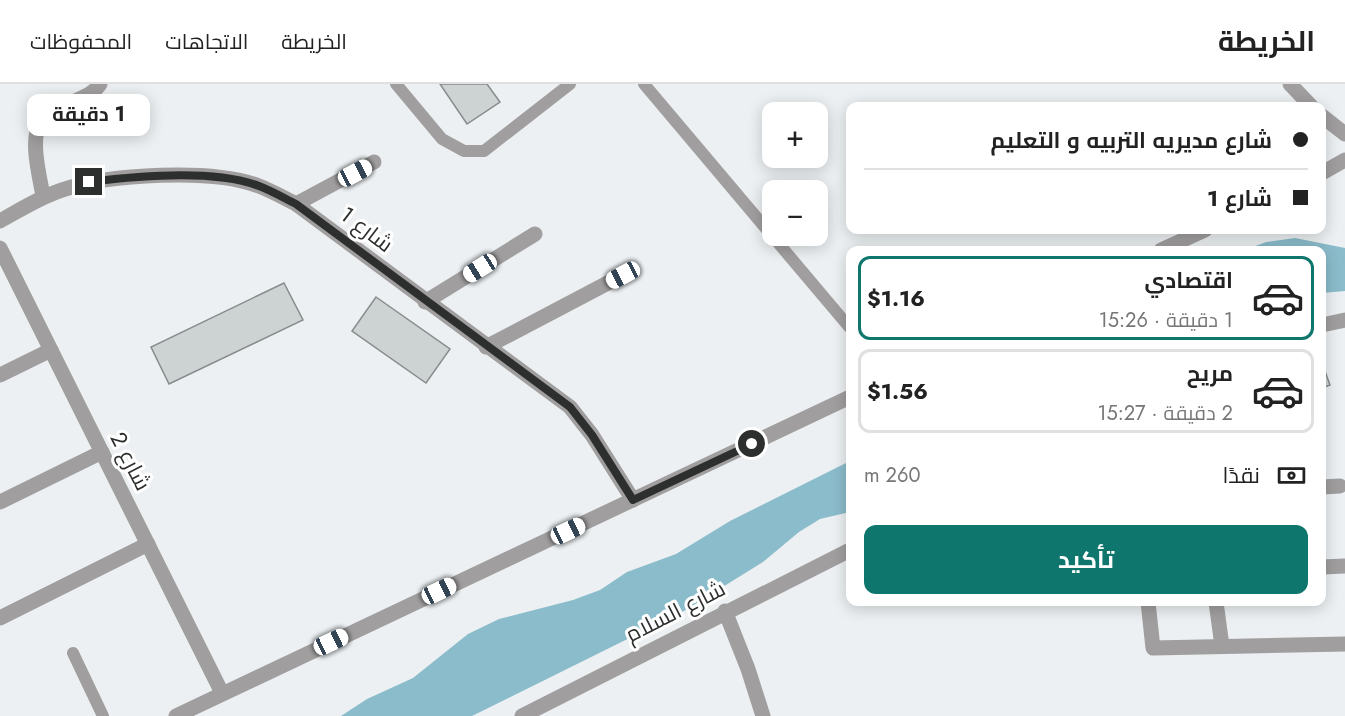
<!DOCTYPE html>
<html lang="ar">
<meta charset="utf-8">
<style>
:root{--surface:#fff;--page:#f6f6f6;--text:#222;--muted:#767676;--line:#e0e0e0;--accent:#0f766e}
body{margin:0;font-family:Jost,Cairo,sans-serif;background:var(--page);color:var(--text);direction:rtl;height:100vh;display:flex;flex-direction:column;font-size:22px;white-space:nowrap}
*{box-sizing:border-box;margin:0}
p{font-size:20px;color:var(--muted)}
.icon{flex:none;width:33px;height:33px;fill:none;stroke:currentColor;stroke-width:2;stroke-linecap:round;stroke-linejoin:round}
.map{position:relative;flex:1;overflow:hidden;direction:ltr}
.drawer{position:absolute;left:846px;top:162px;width:480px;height:360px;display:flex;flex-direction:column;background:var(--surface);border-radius:12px;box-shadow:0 3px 15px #0003;direction:rtl}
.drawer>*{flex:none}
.hud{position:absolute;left:846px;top:18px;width:480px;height:132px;border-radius:12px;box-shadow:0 3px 15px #0003;direction:rtl;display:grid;align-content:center;height:132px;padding:0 18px;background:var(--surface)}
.buttons{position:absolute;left:762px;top:18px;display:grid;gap:12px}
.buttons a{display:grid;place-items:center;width:66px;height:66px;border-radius:12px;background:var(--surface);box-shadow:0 3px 15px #0003;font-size:30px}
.end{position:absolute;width:27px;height:27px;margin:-14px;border:8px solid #2d2f2f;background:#fff;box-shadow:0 0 0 3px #fff}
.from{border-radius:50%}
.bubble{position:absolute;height:42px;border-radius:12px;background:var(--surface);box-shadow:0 3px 15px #0003;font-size:20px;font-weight:700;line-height:42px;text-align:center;direction:rtl}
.car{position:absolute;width:18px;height:36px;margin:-18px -9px;border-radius:8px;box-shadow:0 0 4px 2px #0007;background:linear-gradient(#fff 24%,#345 0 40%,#fff 0 76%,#345 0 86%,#fff 0)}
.hud b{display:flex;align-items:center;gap:21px;height:57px;font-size:22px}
.hud b+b{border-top:2px solid var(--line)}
.hud i{width:15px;height:15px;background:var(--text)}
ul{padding:10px 0 0;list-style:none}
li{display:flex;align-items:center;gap:18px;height:84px;margin:0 12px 9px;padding:0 6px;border:3px solid var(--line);border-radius:12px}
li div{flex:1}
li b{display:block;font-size:22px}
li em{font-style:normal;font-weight:700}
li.on{border-color:var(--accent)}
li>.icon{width:54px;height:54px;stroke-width:1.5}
.pay{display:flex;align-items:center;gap:15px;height:66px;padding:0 18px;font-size:22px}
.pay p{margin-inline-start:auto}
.cta{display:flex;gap:12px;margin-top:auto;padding:12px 18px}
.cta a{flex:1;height:69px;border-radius:12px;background:var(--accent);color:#fff;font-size:24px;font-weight:700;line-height:69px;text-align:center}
header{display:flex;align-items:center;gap:36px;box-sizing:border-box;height:84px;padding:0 30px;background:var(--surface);border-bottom:2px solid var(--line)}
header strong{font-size:28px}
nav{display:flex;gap:33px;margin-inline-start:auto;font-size:21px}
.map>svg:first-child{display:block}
</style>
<header>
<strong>الخريطة</strong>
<nav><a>الخريطة</a><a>الاتجاهات</a><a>المحفوظات</a></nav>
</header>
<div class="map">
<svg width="1345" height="632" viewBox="0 0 1345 632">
<rect width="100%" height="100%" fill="#ecf0f2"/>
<g fill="#8bbccb">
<polygon points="1295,154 1345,164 1345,207 1322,209 1322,166 1245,166 1266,158"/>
<polygon points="850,377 850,428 820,435 799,448 763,478 684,527 472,632 341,632 367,615 413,594 468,550 499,535 573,516 600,506 627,488 676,470 730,437"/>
</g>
<g fill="#cdd2d3" stroke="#878b8c" stroke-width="1.5">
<polygon points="440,0 487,0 500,18 467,40"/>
<polygon points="284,199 303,236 169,300 151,263"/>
<polygon points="376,213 450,265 426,299 352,247"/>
<polygon points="1322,279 1330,301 1322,304"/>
</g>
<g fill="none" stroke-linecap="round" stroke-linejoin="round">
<g stroke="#a09e9e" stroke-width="12">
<polyline points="396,0 442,55 464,67 484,67 570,0"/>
<polyline points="644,0 850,244"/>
<polyline points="73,569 103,632"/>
</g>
<g stroke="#a09e9e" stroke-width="15">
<polyline points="1290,0 1311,22"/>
<polyline points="1322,32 1345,50"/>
<polyline points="1322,89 1345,76"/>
<path d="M43 112C40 94 29 54 41 38 49 27 66 22 77 16 86 12 95 8 100 0"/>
<polyline points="296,120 374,78"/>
<path d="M0 137C20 126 40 113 62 106 109 90 212 84 259 102 272 107 284 114 296 120L570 323 592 351 633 416"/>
<polyline points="0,164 222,609"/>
<polyline points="1161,166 1205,146"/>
<polyline points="425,218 535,150"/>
<polyline points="1322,241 1345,236"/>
<polyline points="486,263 623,191"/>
<polyline points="0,291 51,266"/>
<polyline points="1322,403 1340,402"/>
<polyline points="0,418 102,368"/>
<polyline points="1322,483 1345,482"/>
<polyline points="1148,518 1153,564 1345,560"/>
<polyline points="1216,518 1222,562"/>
<polyline points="725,527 748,585 763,632"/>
<polyline points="0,534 148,460"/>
<polyline points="176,632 850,313"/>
<polyline points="522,632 850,466"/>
</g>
</g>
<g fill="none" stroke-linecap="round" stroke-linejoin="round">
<path stroke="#2d2f2f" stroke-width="8" d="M89 98C136 92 214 85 259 102 272 107 284 114 296 120L570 323 592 351 633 416 752 360"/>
</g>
<g text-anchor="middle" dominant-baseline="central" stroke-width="6" stroke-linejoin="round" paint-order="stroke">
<g font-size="22" fill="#2d2f2f" stroke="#fff">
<text transform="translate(367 145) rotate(37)">شارع 1</text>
<text transform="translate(131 377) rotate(63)">شارع 2</text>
<text transform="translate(675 527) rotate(-27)">شارع السلام</text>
</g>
</g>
</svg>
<div class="buttons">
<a>+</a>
<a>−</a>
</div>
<i class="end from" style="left:752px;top:360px"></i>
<i class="end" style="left:89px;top:98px"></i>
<div class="bubble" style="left:27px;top:10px;width:123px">1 دقيقة</div>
<i class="car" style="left:355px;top:89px;rotate:62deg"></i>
<i class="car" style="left:480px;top:184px;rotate:238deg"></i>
<i class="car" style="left:623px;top:191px;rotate:242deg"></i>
<i class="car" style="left:568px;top:447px;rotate:65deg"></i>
<i class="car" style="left:439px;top:507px;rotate:65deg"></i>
<i class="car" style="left:331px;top:558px;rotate:65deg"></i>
<div class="hud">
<b><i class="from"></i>شارع مديريه التربيه و التعليم</b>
<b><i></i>شارع 1</b>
</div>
<section class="drawer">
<ul>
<li class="on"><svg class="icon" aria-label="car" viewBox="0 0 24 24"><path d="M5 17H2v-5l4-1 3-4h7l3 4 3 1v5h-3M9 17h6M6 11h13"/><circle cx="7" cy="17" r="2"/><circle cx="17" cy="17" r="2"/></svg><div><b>اقتصادي</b><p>1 دقيقة · 15:26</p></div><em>$1.16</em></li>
<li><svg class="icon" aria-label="car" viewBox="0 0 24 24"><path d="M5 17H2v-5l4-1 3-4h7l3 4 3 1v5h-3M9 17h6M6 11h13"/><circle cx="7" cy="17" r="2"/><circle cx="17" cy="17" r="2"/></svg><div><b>مريح</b><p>2 دقيقة · 15:27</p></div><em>$1.56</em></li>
</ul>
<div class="pay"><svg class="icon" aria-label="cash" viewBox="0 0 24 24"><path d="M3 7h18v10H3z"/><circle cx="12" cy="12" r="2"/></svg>نقدًا<p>260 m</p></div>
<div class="cta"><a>تأكيد</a></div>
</section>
</div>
